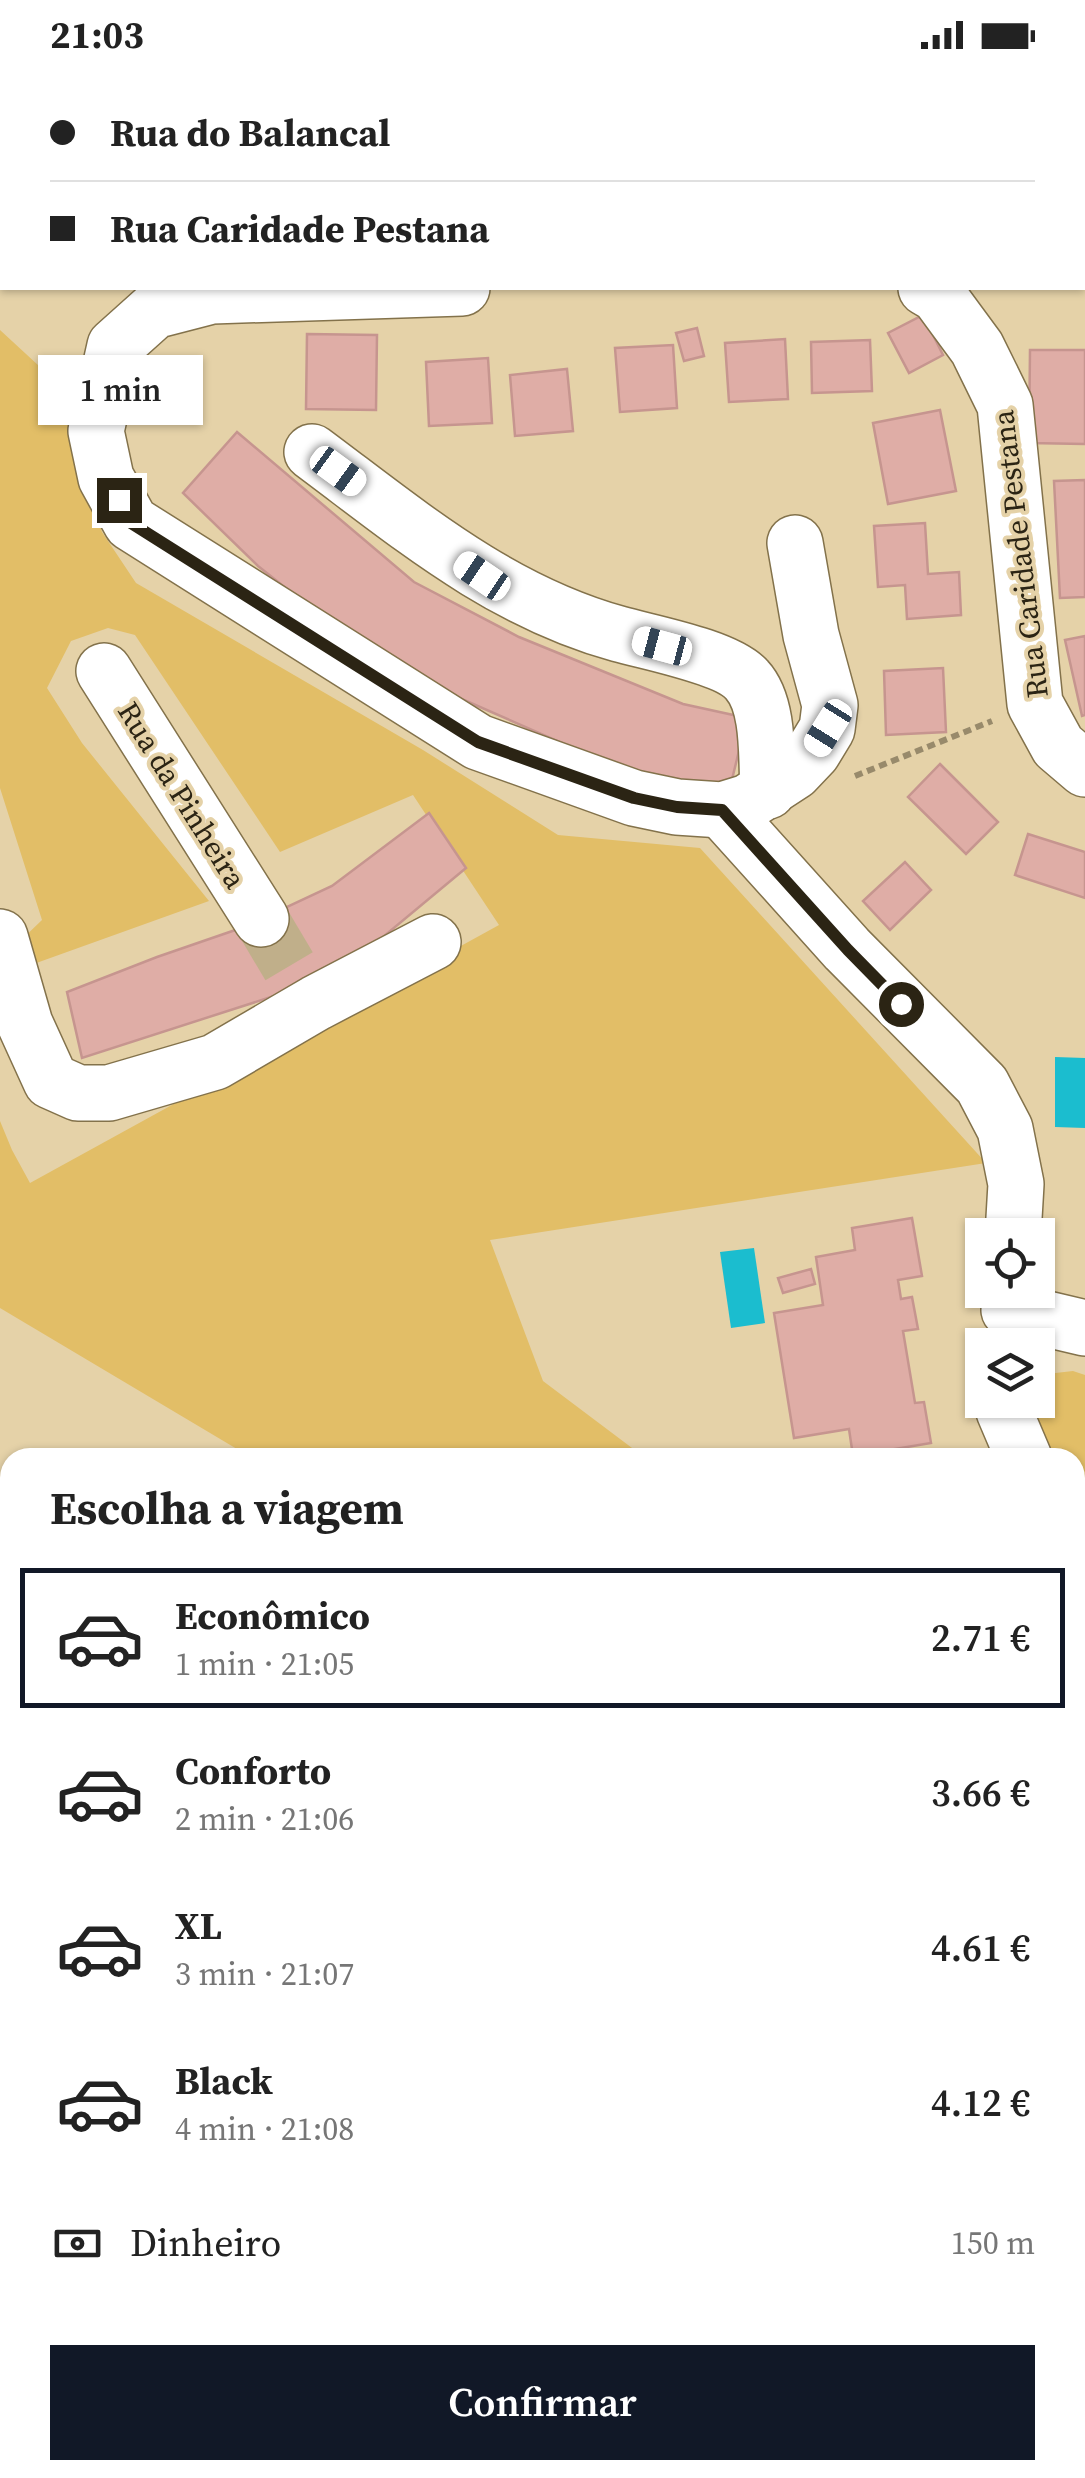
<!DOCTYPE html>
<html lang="pt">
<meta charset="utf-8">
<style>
:root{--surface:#fff;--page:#f2f2f2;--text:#222;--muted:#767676;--line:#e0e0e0;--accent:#111827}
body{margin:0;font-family:"Source Serif 4",serif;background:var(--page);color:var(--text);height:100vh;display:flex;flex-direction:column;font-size:38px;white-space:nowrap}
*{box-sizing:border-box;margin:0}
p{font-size:32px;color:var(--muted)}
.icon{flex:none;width:55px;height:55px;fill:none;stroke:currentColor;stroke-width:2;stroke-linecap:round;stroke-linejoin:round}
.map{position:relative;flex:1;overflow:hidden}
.side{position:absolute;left:0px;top:1378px;width:1085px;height:1032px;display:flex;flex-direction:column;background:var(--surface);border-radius:30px 30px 0 0;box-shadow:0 2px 8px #0004}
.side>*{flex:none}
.guide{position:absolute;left:0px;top:0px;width:1085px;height:220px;box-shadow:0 2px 8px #0004;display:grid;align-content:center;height:220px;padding:0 50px;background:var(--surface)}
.fabs{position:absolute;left:965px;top:1148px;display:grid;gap:20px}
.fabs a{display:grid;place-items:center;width:90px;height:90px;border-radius:0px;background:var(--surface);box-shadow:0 2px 8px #0004;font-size:50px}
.end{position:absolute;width:45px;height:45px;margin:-22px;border:12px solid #2b2414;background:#fff;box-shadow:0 0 0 5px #fff}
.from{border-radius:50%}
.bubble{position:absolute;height:70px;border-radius:0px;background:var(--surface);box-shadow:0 2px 8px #0004;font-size:32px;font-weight:600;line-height:70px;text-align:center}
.car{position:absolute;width:30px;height:60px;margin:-30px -15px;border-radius:12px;box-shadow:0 0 8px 2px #0007;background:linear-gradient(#fff 24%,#345 0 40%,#fff 0 76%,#345 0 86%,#fff 0)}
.guide b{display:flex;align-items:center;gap:35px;height:95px;font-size:38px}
.guide b+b{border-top:2px solid var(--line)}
.guide i{width:25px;height:25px;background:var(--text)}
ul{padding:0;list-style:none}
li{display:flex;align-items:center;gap:30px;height:140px;margin:0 20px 15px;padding:0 30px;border:5px solid transparent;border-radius:0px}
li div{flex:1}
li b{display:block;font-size:38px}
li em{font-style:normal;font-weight:600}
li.active{border-color:var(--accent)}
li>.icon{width:90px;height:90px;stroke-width:1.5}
h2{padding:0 50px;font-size:45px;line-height:120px}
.pay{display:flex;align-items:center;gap:25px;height:110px;padding:0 50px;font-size:38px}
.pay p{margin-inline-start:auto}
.button{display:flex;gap:20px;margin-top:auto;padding:20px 50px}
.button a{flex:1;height:115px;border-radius:0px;background:var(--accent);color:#fff;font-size:40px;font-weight:600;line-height:115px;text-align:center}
.status{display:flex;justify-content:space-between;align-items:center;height:70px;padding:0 50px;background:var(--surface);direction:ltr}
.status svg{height:28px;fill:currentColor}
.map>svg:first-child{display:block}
</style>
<div class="status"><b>21:03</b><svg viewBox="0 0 49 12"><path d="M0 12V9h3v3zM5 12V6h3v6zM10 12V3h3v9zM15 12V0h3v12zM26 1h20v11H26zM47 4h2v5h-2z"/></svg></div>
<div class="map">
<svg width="1085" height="2408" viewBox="0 0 1085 2408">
<rect width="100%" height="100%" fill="#e5d2a8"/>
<g fill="#e2be67">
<polygon points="0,0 111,0 112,2 2,2 2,150 0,151"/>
<polygon points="0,260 77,331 76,382 102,462 136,513 423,680 558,765 700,778 986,1093 490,1170 543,1311 644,1387 243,1388 242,1382 0,1238 0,1051 12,1080 30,1113 499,855 413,725 280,782 135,565 108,558 71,571 47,618 82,673 209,831 28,896 17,874 42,850 0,718"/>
<polygon points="1073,1301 1085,1305 1085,1527 1075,1496 1075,1388 1039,1387 1025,1330 1038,1330 1038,1305"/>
<polygon points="1085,1562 1085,2121 1075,2128 1075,1569"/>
<polygon points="10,1877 10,2084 0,2082 0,1880"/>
<polygon points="1085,2345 1085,2408 1035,2408 1041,2400 1075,2400 1075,2357"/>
<polygon points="0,2382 10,2384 10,2400 99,2400 144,2408 0,2408"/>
</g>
<g fill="#1bbdcf">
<polygon points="1055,987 1085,988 1085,1058 1055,1057"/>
<polygon points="754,1178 765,1253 731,1258 720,1182"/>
</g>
<g fill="#dfada6" stroke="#c6958f" stroke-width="2.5">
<rect x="317" y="0" width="90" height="2"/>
<rect x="458" y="0" width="73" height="2"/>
<polygon points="864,0 962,0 961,2 864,2"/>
<rect x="989" y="0" width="71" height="2"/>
<polygon points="923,245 943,285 909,303 888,263"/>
<polygon points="697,258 704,286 684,291 676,263"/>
<polygon points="307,264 377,265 376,340 306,339"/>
<polygon points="785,269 788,329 729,332 725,273"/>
<polygon points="870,270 872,321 812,323 811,272"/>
<polygon points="673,275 677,338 620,342 615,278"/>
<polygon points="1030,280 1085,280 1085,374 1029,373"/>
<polygon points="488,288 492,353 429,356 426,292"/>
<polygon points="567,299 573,361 515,366 510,305"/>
<polygon points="940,340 956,421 888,434 873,353"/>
<polygon points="237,362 414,512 519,567 683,634 747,648 726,734 621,699 464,630 360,577 258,496 183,423"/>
<polygon points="1085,410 1085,527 1060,528 1054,411"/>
<polygon points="925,453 928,504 959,502 961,545 907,549 905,515 878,517 874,456"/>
<polygon points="1085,566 1085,645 1082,646 1065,570"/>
<polygon points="943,598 946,662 886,665 884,601"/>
<polygon points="940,694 998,752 966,784 908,727"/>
<polygon points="429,743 466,798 371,877 274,926 82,988 67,922 157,887 244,857 332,816"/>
<polygon points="1028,764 1085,782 1085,828 1015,805"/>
<polygon points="905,792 931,820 890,860 863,831"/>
<polygon points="912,1148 922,1206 898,1210 901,1229 912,1227 918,1259 903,1261 915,1333 924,1332 931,1373 853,1386 849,1359 794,1368 774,1243 823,1235 816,1187 855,1180 852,1158"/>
<polygon points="811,1199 815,1214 783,1223 778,1208"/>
<rect x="0" y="1615" width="10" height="78"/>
<polygon points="1085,1917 1085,2022 1075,2030 1075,1925"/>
<polygon points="9,2187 10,2187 10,2275 0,2274"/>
<polygon points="398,2400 424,2401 523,2400 521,2408 388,2408"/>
<polygon points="650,2400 692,2400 665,2408 652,2408"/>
<polygon points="765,2400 803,2400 806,2408 744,2408"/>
</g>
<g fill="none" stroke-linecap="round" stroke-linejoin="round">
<polyline stroke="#c0af8a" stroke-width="55" stroke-dasharray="55 28" stroke-linecap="butt" points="261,849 299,913"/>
<defs>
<g id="minor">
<polyline points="462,218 212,226 154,241 115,276 96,361 106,408 131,453 478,672 634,728 677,737 722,740 748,732 794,702 813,682 827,659 830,635 811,565 795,473"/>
<polyline points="926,218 938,225 977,278 1005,335 1035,634 1058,676 1085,699"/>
<path d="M312 382C410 455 499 531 619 564 651 573 727 587 747 610 770 635 766 688 768 721"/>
<polyline points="104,601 261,849"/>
<polyline points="722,740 847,879 982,1015 1005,1059 1016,1114 1013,1165"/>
<polyline points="0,867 25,954 51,1011 78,1023 109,1023 215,992 316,933 433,872"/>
<polyline points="1009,1240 1085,1258"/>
<polyline points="1003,1330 1004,1341 1024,1388"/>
<polyline points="0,1792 10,1790"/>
<polyline points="0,2113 10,2115"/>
<polyline points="1075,2153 1085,2146"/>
</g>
</defs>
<use href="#minor" stroke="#83724b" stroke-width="58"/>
<g stroke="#988a6b" stroke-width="6" stroke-dasharray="8 5" stroke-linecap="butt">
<polyline points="290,0 291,2"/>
<polyline points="855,706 992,651"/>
</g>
<use href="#minor" stroke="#fff" stroke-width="55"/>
</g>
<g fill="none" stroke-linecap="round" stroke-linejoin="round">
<polyline stroke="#2b2414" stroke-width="12" points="119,430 131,453 478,672 634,728 677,737 722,740 848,880 901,934"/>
</g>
<g text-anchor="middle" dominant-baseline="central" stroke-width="8" stroke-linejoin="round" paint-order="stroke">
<g font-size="30" fill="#2b2414" stroke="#e5d2a8">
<text transform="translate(1020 484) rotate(-97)">Rua Caridade Pestana</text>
<text transform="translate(182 725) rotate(58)">Rua da Pinheira</text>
</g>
</g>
</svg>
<div class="fabs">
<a><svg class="icon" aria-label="locate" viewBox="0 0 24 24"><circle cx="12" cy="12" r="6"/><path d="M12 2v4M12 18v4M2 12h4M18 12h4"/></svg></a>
<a><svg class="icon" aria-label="layers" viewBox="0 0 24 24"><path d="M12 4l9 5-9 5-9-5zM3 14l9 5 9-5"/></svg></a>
</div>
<i class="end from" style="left:901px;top:934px"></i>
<i class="end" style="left:119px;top:430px"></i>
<div class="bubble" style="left:38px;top:285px;width:165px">1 min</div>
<i class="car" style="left:338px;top:401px;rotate:126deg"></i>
<i class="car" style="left:482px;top:506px;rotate:304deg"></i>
<i class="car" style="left:662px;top:576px;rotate:285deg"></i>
<i class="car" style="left:828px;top:658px;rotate:212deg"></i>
<div class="guide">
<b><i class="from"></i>Rua do Balancal</b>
<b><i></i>Rua Caridade Pestana</b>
</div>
<section class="side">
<h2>Escolha a viagem</h2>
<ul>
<li class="active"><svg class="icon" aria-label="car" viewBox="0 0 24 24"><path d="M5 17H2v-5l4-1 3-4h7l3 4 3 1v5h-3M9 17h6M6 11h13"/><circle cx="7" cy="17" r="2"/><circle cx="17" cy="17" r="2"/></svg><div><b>Econômico</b><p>1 min · 21:05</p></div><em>2.71 €</em></li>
<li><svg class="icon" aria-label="car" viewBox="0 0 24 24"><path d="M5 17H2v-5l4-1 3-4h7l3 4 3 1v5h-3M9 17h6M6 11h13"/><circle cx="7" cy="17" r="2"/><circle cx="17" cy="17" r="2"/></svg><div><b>Conforto</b><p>2 min · 21:06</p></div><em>3.66 €</em></li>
<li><svg class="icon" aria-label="car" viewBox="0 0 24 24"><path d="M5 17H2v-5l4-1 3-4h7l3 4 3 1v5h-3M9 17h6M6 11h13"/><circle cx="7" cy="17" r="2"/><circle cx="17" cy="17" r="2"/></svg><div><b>XL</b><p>3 min · 21:07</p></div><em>4.61 €</em></li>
<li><svg class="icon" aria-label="car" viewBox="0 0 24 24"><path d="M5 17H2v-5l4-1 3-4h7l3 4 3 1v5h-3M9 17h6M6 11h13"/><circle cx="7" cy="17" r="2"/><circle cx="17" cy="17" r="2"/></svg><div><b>Black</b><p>4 min · 21:08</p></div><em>4.12 €</em></li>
</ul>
<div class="pay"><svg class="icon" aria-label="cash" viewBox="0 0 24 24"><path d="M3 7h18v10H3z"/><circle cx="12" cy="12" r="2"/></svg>Dinheiro<p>150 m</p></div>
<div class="button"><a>Confirmar</a></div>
</section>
</div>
